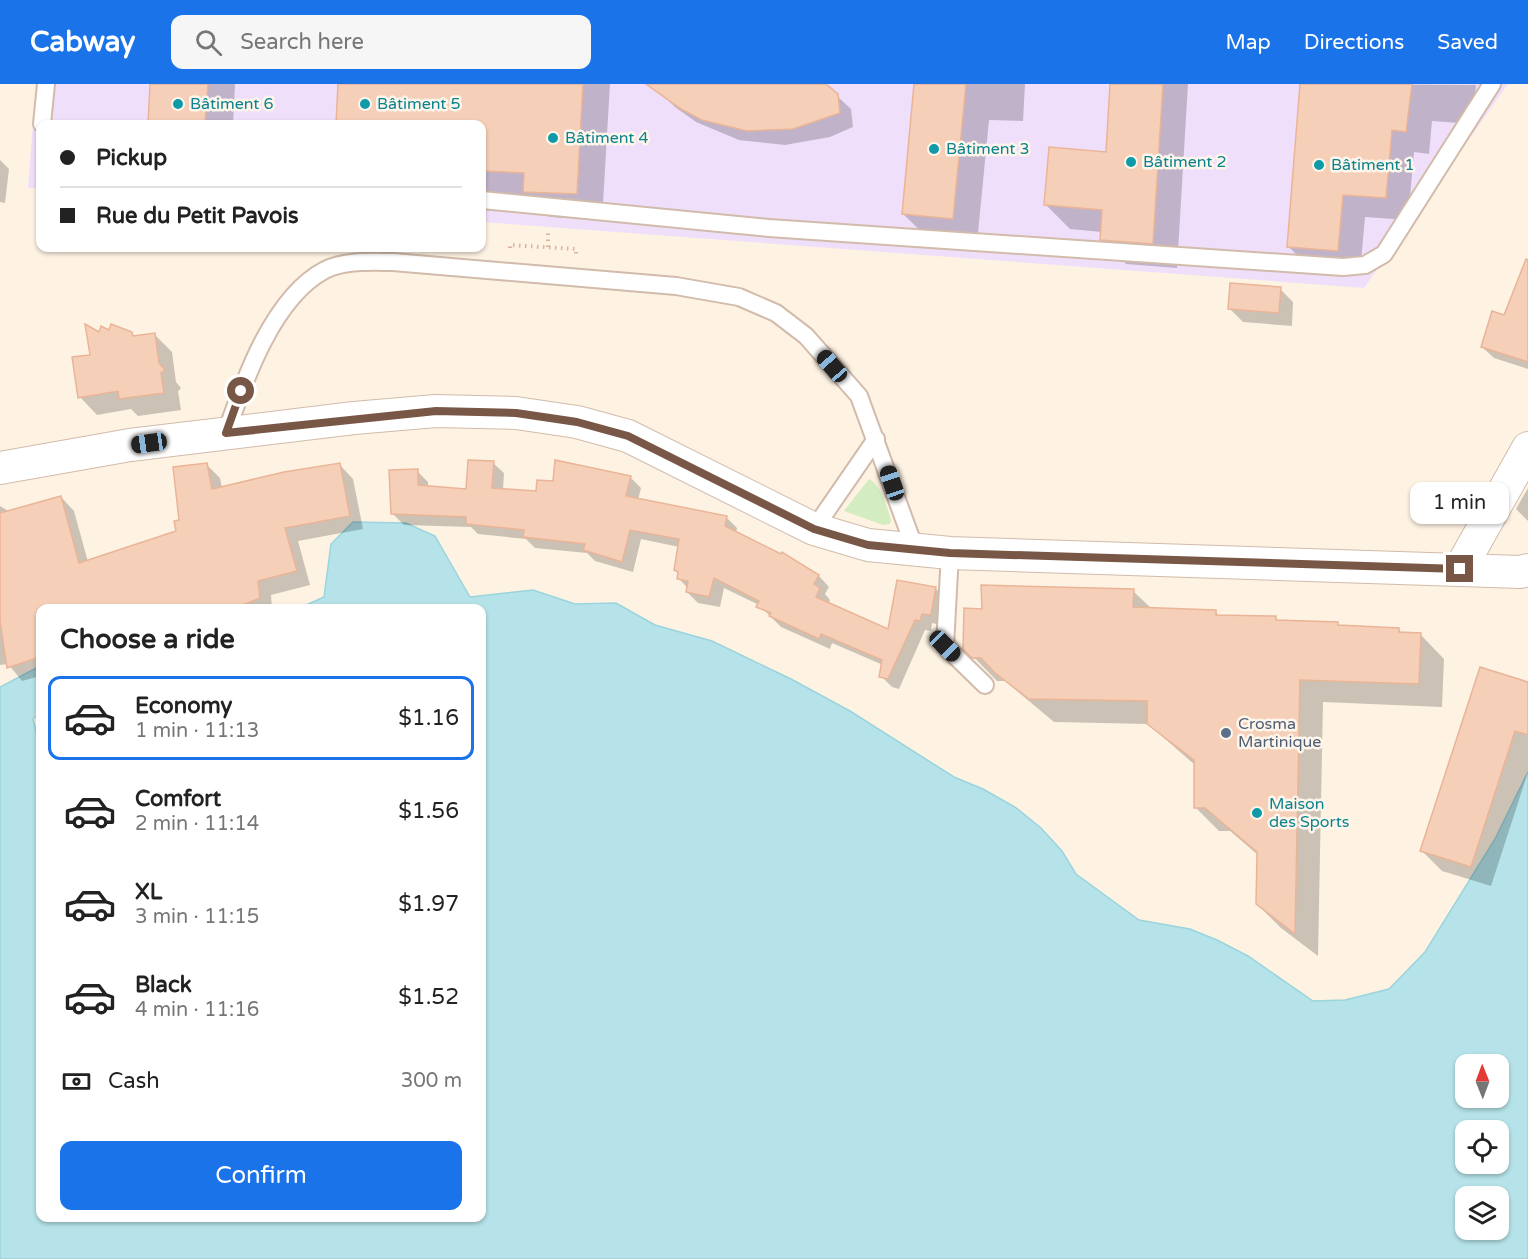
<!DOCTYPE html>
<meta charset="utf-8">
<style>
:root{--surface:#fff;--page:#f6f6f6;--text:#222;--muted:#767676;--line:#e0e0e0;--accent:#1a73e8}
body{margin:0;font-family:"Varela Round",sans-serif;background:var(--page);color:var(--text);height:100vh;display:flex;flex-direction:column;font-size:22px;white-space:nowrap}
*{box-sizing:border-box;margin:0}
p{font-size:20px;color:var(--muted)}
.icon{flex:none;width:33px;height:33px;fill:none;stroke:currentColor;stroke-width:2;stroke-linecap:round;stroke-linejoin:round}
.map{position:relative;flex:1;overflow:hidden}
.drawer{position:absolute;left:36px;top:520px;width:450px;height:618px;display:flex;flex-direction:column;background:var(--surface);border-radius:12px;box-shadow:0 2px 4px #0004}
.drawer>*{flex:none}
.top-card{position:absolute;left:36px;top:36px;width:450px;height:132px;border-radius:12px;box-shadow:0 2px 4px #0004;display:grid;align-content:center;height:132px;padding:0 24px;background:var(--surface)}
.needle{width:39px;rotate:359deg}
.buttons{position:absolute;left:1455px;top:970px;display:grid;gap:12px}
.buttons a{display:grid;place-items:center;width:54px;height:54px;border-radius:12px;background:var(--surface);box-shadow:0 2px 4px #0004;font-size:30px}
.end{position:absolute;width:27px;height:27px;margin:-14px;border:8px solid #785746;background:#fff;box-shadow:0 0 0 3px #fff}
.from{border-radius:50%}
.bubble{position:absolute;height:42px;border-radius:12px;background:var(--surface);box-shadow:0 2px 4px #0004;font-size:20px;font-weight:600;line-height:42px;text-align:center}
.car{position:absolute;width:18px;height:36px;margin:-18px -9px;border-radius:8px;box-shadow:0 0 4px 2px #0007;background:linear-gradient(#222 24%,#8ab4d8 0 40%,#222 0 76%,#8ab4d8 0 86%,#222 0)}
.top-card b{display:flex;align-items:center;gap:21px;height:57px;font-size:22px}
.top-card b+b{border-top:2px solid var(--line)}
.top-card i{width:15px;height:15px;background:var(--text)}
ul{padding:0;list-style:none}
li{display:flex;align-items:center;gap:18px;height:84px;margin:0 12px 9px;padding:0 12px;border:3px solid transparent;border-radius:12px}
li div{flex:1}
li b{display:block;font-size:22px}
li em{font-style:normal;font-weight:600}
li.current{border-color:var(--accent)}
li>.icon{width:54px;height:54px;stroke-width:1.5}
h2{padding:0 24px;font-size:27px;line-height:72px}
.pay{display:flex;align-items:center;gap:15px;height:66px;padding:0 24px;font-size:22px}
.pay p{margin-inline-start:auto}
.primary-button{display:flex;gap:12px;margin-top:auto;padding:12px 24px}
.primary-button a{flex:1;height:69px;border-radius:12px;background:var(--accent);color:#fff;font-size:24px;font-weight:600;line-height:69px;text-align:center}
header{display:flex;align-items:center;gap:36px;box-sizing:border-box;height:84px;padding:0 30px;background:var(--accent);color:#fff}
header strong{font-size:28px}
nav{display:flex;gap:33px;margin-inline-start:auto;font-size:21px}
.search{width:420px;height:54px;background:var(--page);display:flex;align-items:center;gap:15px;box-sizing:border-box;padding:0 21px;border-radius:12px;color:var(--muted);font-size:22px}
.map>svg:first-child{display:block}
</style>
<header>
<strong>Cabway</strong>
<div class="search"><svg class="icon" aria-label="search" viewBox="0 0 24 24"><circle cx="10" cy="10" r="6"/><path d="M15 15l6 6"/></svg>Search here</div>
<nav><a>Map</a><a>Directions</a><a>Saved</a></nav>
</header>
<div class="map">
<svg width="1528" height="1175" viewBox="0 0 1528 1175">
<rect width="100%" height="100%" fill="#fef3e3"/>
<polygon fill="#f0dffa" points="36,0 1508,0 1364,204 482,138 482,40 40,40 40,105 28,104"/>
<path fill="#d3edc0" d="M869 395C881 400 887 424 891 436L890 440 883 441 844 427Z"/>
<path fill="#b5e3e9" stroke="#9bd4dc" stroke-width="1.5" fill-rule="evenodd" d="M353 438 406 439 435 452 470 513 533 506 575 520 616 519 655 541 712 557 791 595 850 627 954 693 983 705 1015 723 1041 744 1062 767 1076 790 1139 836 1190 845 1217 856 1248 872 1313 917 1345 916 1389 905 1425 868 1495 755 1528 688V1175H0V603L40 582V629L33 635 36 647H40V1134H482V525H297L324 513 331 460ZM1466 981H1498V1014H1466ZM1466 1047H1498V1080H1466ZM1466 1113H1498V1146H1466Z"/>
<g fill="#0003">
<polygon points="152,0 235,0 233,40 150,40"/>
<polygon points="340,0 610,0 602,136 550,133 531,113 482,111 482,40 337,40"/>
<polygon points="668,0 824,0 851,25 853,43 830,53 785,61 739,56 696,38 675,23 662,10"/>
<polygon points="915,0 1025,0 1023,37 989,36 977,159 928,154 903,130"/>
<polygon points="1111,0 1188,0 1177,184 1126,180 1102,155 1102,148 1070,145 1046,121 1107,70"/>
<polygon points="1301,0 1476,1 1473,40 1432,37 1429,70 1414,68 1408,136 1365,133 1360,189 1311,185 1288,162"/>
<polygon points="0,76 9,85 5,119 0,118"/>
<polygon points="1528,175 1528,285 1494,274 1482,263 1505,233"/>
<polygon points="1280,205 1293,218 1292,242 1243,238 1230,225"/>
<polygon points="110,248 131,249 135,253 154,250 172,268 176,298 181,304 178,307 181,326 138,332 131,325 97,331 80,313 100,250"/>
<polygon points="493,379 504,389 503,406 538,409 554,399 630,393 641,404 638,416 727,434 737,444 736,449 782,472 783,470 819,492 829,503 825,510 830,516 828,520 889,547 935,504 946,515 941,541 932,539 931,547 925,546 899,605 892,603 881,592 883,581 832,559 830,565 781,543 759,521 724,504 720,523 698,519 687,508 688,504 678,494 679,490 675,486 679,463 641,455 633,488 595,477 587,469 535,464 526,455 478,450 471,443 404,441 393,430 417,387 428,398 428,403 468,407"/>
<polygon points="206,380 220,394 222,404 340,381 353,395 363,445 298,457 310,501 271,511 272,525 40,525 40,592 22,597 8,580 0,581 0,422 10,428 61,413 74,427 88,478 178,448"/>
<polygon points="1528,404 1528,437 1516,425"/>
<polygon points="1133,507 1152,525 1215,527 1220,533 1275,534 1279,537 1398,545 1403,550 1421,551 1444,575 1442,623 1323,618 1318,872 1281,844 1257,820 1258,771 1230,747 1219,747 1195,723 1195,681 1148,640 1054,638 1005,597 997,597 965,564 984,526"/>
<polygon points="1528,600 1528,688 1491,802 1442,787 1422,767"/>
</g>
<g fill="#f6cfb8" stroke="#eab497" stroke-width="1.5">
<polygon points="150,0 208,0 205,40 148,40"/>
<polygon points="338,0 583,0 577,110 523,108 524,89 482,87 482,40 336,40"/>
<polygon points="646,0 826,0 838,10 840,29 793,45 747,47 702,36 681,25"/>
<polygon points="914,0 966,0 953,135 902,130"/>
<polygon points="1110,0 1163,0 1153,160 1100,156 1102,126 1044,121 1049,63 1106,68"/>
<polygon points="1300,0 1412,0 1406,48 1392,46 1386,114 1343,111 1338,167 1287,163"/>
<polygon points="1526,175 1528,176 1528,278 1481,263 1492,227 1504,231"/>
<polygon points="1230,199 1281,203 1279,229 1228,225"/>
<polygon points="85,240 99,248 101,242 109,246 111,240 132,248 133,252 155,249 159,279 165,286 161,289 164,309 119,315 118,307 78,314 72,273 90,271"/>
<polygon points="468,376 494,377 492,404 536,407 537,396 553,397 555,376 631,392 626,412 727,432 725,442 781,470 782,468 819,491 814,500 820,504 816,513 888,545 897,496 936,503 931,531 922,530 920,537 915,536 888,595 879,593 882,576 821,550 819,555 769,532 771,529 756,523 759,517 714,494 709,513 686,508 688,497 677,495 678,488 674,486 679,455 630,446 622,478 583,466 585,460 523,453 524,446 466,440 466,433 391,430 389,386 418,385 418,401 466,405"/>
<polygon points="207,379 212,405 284,388 340,379 350,432 285,444 297,487 258,497 260,514 243,521 227,525 40,525 40,573 7,584 0,537 0,429 61,412 79,479 176,447 174,437 179,436 173,383"/>
<polygon points="981,501 1134,505 1133,523 1216,526 1216,531 1276,532 1276,536 1338,538 1338,541 1399,544 1399,548 1421,549 1419,600 1300,596 1295,850 1256,820 1257,768 1205,724 1194,724 1194,676 1147,640 1147,617 1029,615 995,589 981,574 972,574 963,565 964,524 982,525"/>
<polygon points="1480,583 1528,598 1528,651 1515,647 1471,783 1420,767"/>
</g>
<g fill="none" stroke-linecap="round" stroke-linejoin="round">
<defs>
<g id="lane">
<polyline points="42,40 46,0"/>
<polyline points="482,116 769,144 1343,183 1365,181 1384,170 1492,0"/>
<path d="M226 349C244 297 273 213 325 186 345 176 371 178 393 178L676 202 739 213 776 229 806 252 859 312 915 465"/>
<polyline points="814,445 876,355"/>
<polyline points="950,469 945,562 985,601"/>
</g>
<g id="street">
<polyline points="0,384 130,361 354,334 436,327 516,329 577,338 628,352 814,445 868,461 950,469 1520,488 1528,486"/>
<polyline points="1460,485 1528,364"/>
</g>
</defs>
<use href="#lane" stroke="#d2bbaa" stroke-width="20"/>
<use href="#street" stroke="#d2bbaa" stroke-width="34"/>
<g stroke="#dbb29b" stroke-width="4" stroke-dasharray="1.5 4.5" stroke-linecap="butt">
<polyline points="548,163 548,145"/>
<polyline points="510,164 510,161 576,165 576,172"/>
</g>
<use href="#lane" stroke="#fff" stroke-width="16"/>
<use href="#street" stroke="#fff" stroke-width="32"/>
</g>
<g fill="none" stroke-linecap="round" stroke-linejoin="round">
<polyline stroke="#785746" stroke-width="8" points="241,307 226,349 436,327 516,329 577,338 628,352 814,445 868,461 950,469 1460,485"/>
</g>
<g fill="#0f9aa8" stroke="#fff6eb" stroke-width="2">
<circle cx="178" cy="20" r="6"/>
<circle cx="365" cy="20" r="6"/>
<circle cx="553" cy="54" r="6"/>
<circle cx="934" cy="65" r="6"/>
<circle cx="1131" cy="78" r="6"/>
<circle cx="1319" cy="81" r="6"/>
<circle cx="1257" cy="729" r="6"/>
</g>
<circle fill="#5c6f8a" stroke="#fff6eb" stroke-width="2" cx="1226" cy="649" r="6"/>
<g text-anchor="middle" dominant-baseline="central" stroke-width="5" stroke-linejoin="round" paint-order="stroke">
<g font-size="16" fill="#0d838f" stroke="#fff6eb" text-anchor="start">
<text x="190" y="20">Bâtiment 6</text>
<text x="377" y="20">Bâtiment 5</text>
<text x="565" y="54">Bâtiment 4</text>
<text x="946" y="65">Bâtiment 3</text>
<text x="1143" y="78">Bâtiment 2</text>
<text x="1331" y="81">Bâtiment 1</text>
<text x="1269" y="720">Maison<tspan x="1269" dy="18">des Sports</tspan></text>
</g>
<g font-size="16" fill="#4e5e75" stroke="#fff6eb" text-anchor="start">
<text x="1238" y="640">Crosma<tspan x="1238" dy="18">Martinique</tspan></text>
</g>
</g>
</svg>
<div class="buttons">
<a><svg class="needle" viewBox="-14 -14 28 28"><path d="M0-13l5 13h-10z" fill="#e53935"/><path d="M0 13l5-13h-10z" fill="#767676"/></svg></a>
<a><svg class="icon" aria-label="locate" viewBox="0 0 24 24"><circle cx="12" cy="12" r="6"/><path d="M12 2v4M12 18v4M2 12h4M18 12h4"/></svg></a>
<a><svg class="icon" aria-label="layers" viewBox="0 0 24 24"><path d="M12 4l9 5-9 5-9-5zM3 14l9 5 9-5"/></svg></a>
</div>
<i class="end from" style="left:241px;top:307px"></i>
<i class="end" style="left:1460px;top:485px"></i>
<div class="bubble" style="left:1410px;top:398px;width:99px">1 min</div>
<i class="car" style="left:832px;top:282px;rotate:319deg"></i>
<i class="car" style="left:149px;top:359px;rotate:262deg"></i>
<i class="car" style="left:892px;top:399px;rotate:341deg"></i>
<i class="car" style="left:945px;top:562px;rotate:135deg"></i>
<div class="top-card">
<b><i class="from"></i>Pickup</b>
<b><i></i>Rue du Petit Pavois</b>
</div>
<section class="drawer">
<h2>Choose a ride</h2>
<ul>
<li class="current"><svg class="icon" aria-label="car" viewBox="0 0 24 24"><path d="M5 17H2v-5l4-1 3-4h7l3 4 3 1v5h-3M9 17h6M6 11h13"/><circle cx="7" cy="17" r="2"/><circle cx="17" cy="17" r="2"/></svg><div><b>Economy</b><p>1 min · 11:13</p></div><em>$1.16</em></li>
<li><svg class="icon" aria-label="car" viewBox="0 0 24 24"><path d="M5 17H2v-5l4-1 3-4h7l3 4 3 1v5h-3M9 17h6M6 11h13"/><circle cx="7" cy="17" r="2"/><circle cx="17" cy="17" r="2"/></svg><div><b>Comfort</b><p>2 min · 11:14</p></div><em>$1.56</em></li>
<li><svg class="icon" aria-label="car" viewBox="0 0 24 24"><path d="M5 17H2v-5l4-1 3-4h7l3 4 3 1v5h-3M9 17h6M6 11h13"/><circle cx="7" cy="17" r="2"/><circle cx="17" cy="17" r="2"/></svg><div><b>XL</b><p>3 min · 11:15</p></div><em>$1.97</em></li>
<li><svg class="icon" aria-label="car" viewBox="0 0 24 24"><path d="M5 17H2v-5l4-1 3-4h7l3 4 3 1v5h-3M9 17h6M6 11h13"/><circle cx="7" cy="17" r="2"/><circle cx="17" cy="17" r="2"/></svg><div><b>Black</b><p>4 min · 11:16</p></div><em>$1.52</em></li>
</ul>
<div class="pay"><svg class="icon" aria-label="cash" viewBox="0 0 24 24"><path d="M3 7h18v10H3z"/><circle cx="12" cy="12" r="2"/></svg>Cash<p>300 m</p></div>
<div class="primary-button"><a>Confirm</a></div>
</section>
</div>
